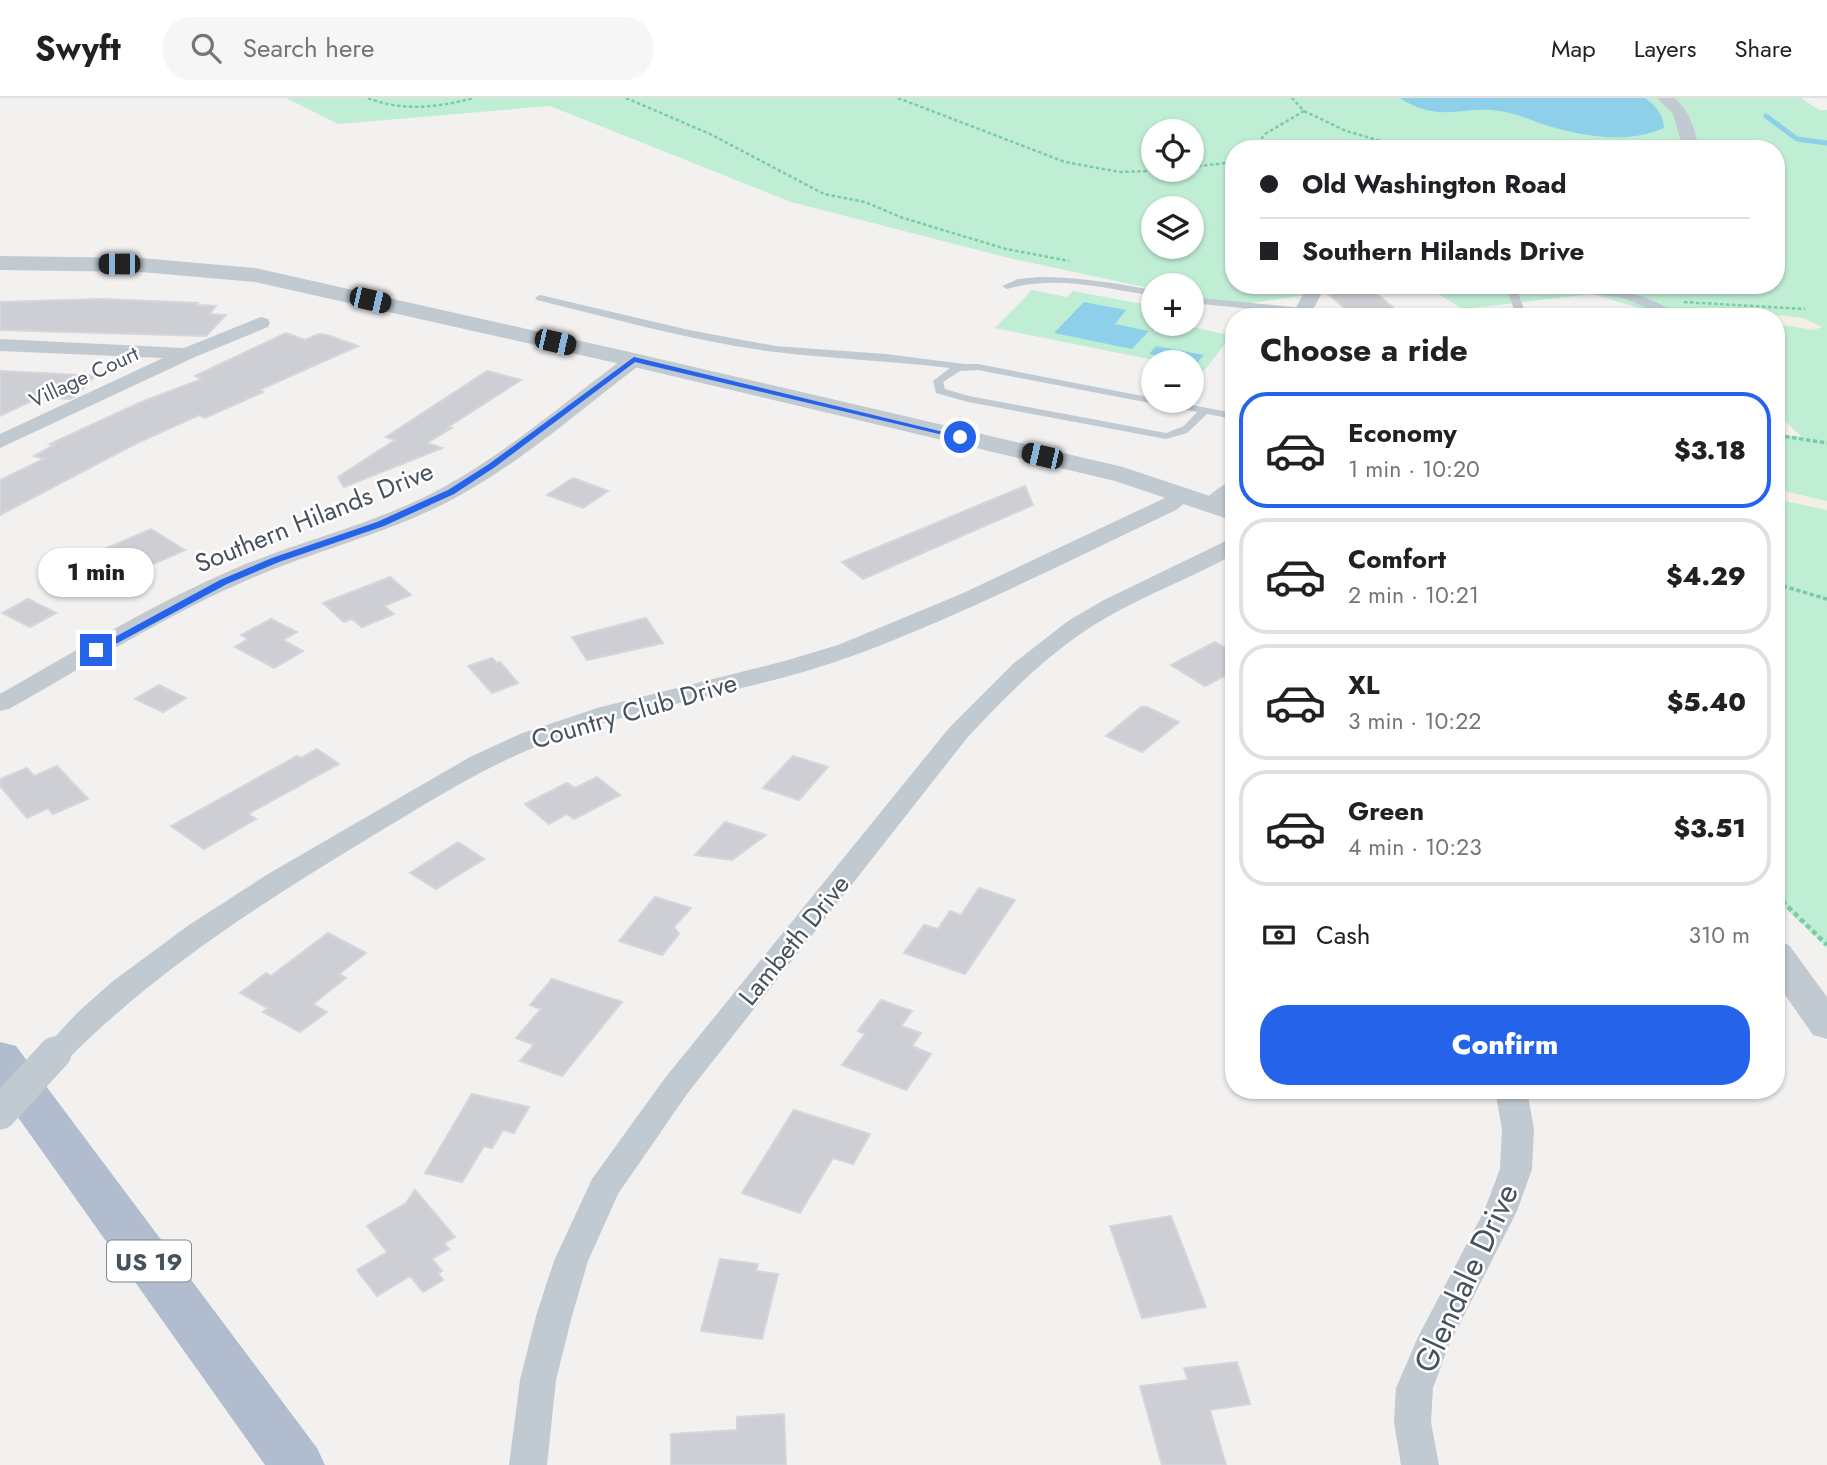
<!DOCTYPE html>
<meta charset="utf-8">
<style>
:root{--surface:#fff;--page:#f6f6f6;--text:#202124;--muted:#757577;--line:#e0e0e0;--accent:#2563eb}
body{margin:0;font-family:Jost,sans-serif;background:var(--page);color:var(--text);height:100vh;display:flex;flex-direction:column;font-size:26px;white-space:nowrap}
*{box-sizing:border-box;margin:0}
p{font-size:23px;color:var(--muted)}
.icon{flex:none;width:38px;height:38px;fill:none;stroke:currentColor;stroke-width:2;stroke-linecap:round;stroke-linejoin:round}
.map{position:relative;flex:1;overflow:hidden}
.drawer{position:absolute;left:1225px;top:210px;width:560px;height:791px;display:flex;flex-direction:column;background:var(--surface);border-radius:28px;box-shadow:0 2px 5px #0004}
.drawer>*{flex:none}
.guide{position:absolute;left:1225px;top:42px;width:560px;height:154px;border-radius:28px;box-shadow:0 2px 5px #0004;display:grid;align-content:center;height:154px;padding:0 35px;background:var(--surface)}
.fabs{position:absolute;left:1141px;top:21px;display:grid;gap:14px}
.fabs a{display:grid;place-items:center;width:63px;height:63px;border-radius:50%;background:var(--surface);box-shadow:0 2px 5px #0004;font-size:35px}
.end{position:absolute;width:32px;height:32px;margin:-16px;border:9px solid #2563eb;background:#fff;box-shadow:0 0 0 4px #fff}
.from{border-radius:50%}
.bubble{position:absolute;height:49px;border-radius:24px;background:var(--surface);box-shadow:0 2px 5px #0004;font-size:23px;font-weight:800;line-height:49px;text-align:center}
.car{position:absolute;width:21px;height:42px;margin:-21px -10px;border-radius:9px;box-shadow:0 0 5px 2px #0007;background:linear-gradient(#222 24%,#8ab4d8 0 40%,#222 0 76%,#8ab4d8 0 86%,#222 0)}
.guide b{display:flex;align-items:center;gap:24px;height:66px;font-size:26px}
.guide b+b{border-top:2px solid var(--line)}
.guide i{width:18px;height:18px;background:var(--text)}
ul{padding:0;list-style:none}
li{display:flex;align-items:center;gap:21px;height:116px;margin:0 14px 10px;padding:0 21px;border:4px solid var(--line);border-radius:28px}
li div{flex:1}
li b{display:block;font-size:26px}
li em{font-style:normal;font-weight:800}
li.active{border-color:var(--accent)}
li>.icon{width:63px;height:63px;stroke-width:1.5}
h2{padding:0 35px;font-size:32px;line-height:84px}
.pay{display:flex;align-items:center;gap:18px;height:77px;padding:0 35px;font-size:26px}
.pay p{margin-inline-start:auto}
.button{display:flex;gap:14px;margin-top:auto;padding:14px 35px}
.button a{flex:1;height:80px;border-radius:28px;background:var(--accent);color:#fff;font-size:28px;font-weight:800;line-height:80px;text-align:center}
header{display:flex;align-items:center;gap:42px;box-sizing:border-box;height:98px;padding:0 35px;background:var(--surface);border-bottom:2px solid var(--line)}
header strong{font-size:33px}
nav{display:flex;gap:38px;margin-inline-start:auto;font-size:24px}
.search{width:490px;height:63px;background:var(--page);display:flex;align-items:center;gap:18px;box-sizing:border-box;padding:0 24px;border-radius:28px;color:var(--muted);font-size:26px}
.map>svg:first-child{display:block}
</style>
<header>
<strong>Swyft</strong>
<div class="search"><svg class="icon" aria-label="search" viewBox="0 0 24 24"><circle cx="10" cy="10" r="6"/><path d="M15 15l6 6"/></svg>Search here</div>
<nav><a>Map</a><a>Layers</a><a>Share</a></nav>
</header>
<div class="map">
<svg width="1827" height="1367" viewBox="0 0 1827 1367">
<rect width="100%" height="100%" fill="#f3f0f0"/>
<g fill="#c0eed5" fill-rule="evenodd">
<path d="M286 0H1801L1819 12H1827V850L1776 801V337L1802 339 1776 315V219H1669L1592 196 1463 211 1423 187H1776V51H1234V187H1376L1231 208 1192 199V187H1153V191L1009 160 791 104 550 8 338 26ZM1153 33H1192V72H1153ZM1153 110H1192V149H1153Z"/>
<polygon points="1032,192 1067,199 1073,193 1153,208 1153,226 1181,226 1223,236 1226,233 1234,234 1234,243 1228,242 1204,273 1192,270 1192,264 1163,264 995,230"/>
</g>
<g fill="#f3efe2">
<polygon points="1745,213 1803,220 1822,229 1814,232 1776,226 1776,219 1742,219 1740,215"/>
<polygon points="1776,391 1827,403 1827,412 1776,401"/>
</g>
<g fill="#8ed0ea">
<path d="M1400 0H1645C1656 8 1663 16 1664 30 1625 47 1582 38 1542 26 1528 21 1515 15 1500 13 1463 7 1439 26 1400 0Z"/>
<polygon points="1084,204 1126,212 1115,226 1149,233 1132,251 1054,235"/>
<polygon points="1156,248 1204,257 1197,265 1149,256"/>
</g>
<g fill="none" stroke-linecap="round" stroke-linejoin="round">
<polyline stroke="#8ed0ea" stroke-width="5" points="1766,18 1797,41 1827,45"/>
</g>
<g fill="#cdcfd4" stroke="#d4d6db" stroke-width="2">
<polygon points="1370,190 1396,212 1354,218 1328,196"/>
<polygon points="102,201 198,205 196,207 216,208 209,216 226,217 206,238 0,232 0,204"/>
<polygon points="286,235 305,242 319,236 327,237 358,248 259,292 263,294 205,320 199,317 135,346 0,417 0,382 44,361 34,358 54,347 50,346 139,305 202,281 195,278"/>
<polygon points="0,273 41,275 95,278 77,297 70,301 40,299 0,318"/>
<polygon points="487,273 521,282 448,329 452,330 427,345 442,350 344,389 338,379 395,342 386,339"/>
<polygon points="573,380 608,393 583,410 547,397"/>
<polygon points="1025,388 1033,407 863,481 842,464"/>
<polygon points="151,431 185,452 151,467 147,465 138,469 107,450"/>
<polygon points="390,479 411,497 384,508 394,516 362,529 352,521 344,524 323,505"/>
<polygon points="28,501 56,515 30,529 2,515"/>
<polygon points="646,520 663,545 587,562 572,539"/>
<polygon points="271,521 297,534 283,542 303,553 274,570 235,549 248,541 241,537"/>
<polygon points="1215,544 1234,555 1234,573 1205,588 1171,567"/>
<polygon points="492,560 497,565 500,564 518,585 492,595 468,568"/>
<polygon points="159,587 186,600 163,614 135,601"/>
<polygon points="1141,609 1147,609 1179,624 1142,654 1106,638"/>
<polygon points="317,651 339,666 248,716 256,721 204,751 171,728 297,658 301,660"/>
<polygon points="793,658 828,669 799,702 763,690"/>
<polygon points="57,668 88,701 53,716 48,710 27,720 0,688 0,681 27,670 34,678"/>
<polygon points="597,679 620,697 574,721 567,716 549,726 525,706 567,685 575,690"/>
<polygon points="725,724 766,737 732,762 695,757"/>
<polygon points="458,744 484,761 436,791 410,775"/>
<polygon points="979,790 1015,802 965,876 904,855 924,827 938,831 950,813 961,817"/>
<polygon points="655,799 691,810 674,829 679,836 662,857 619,843"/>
<polygon points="328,835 366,855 339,876 346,880 313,906 327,914 300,934 263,914 268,910 240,895 266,875 271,878"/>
<polygon points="552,881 622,904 562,978 520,963 534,947 516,940 541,911 530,907"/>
<polygon points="881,902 912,913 901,928 921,935 912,948 931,956 906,992 842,967 865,936 858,933"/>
<polygon points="472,996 529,1009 514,1035 503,1032 492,1050 484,1048 462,1084 425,1075"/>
<polygon points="794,1012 870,1036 853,1066 833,1060 800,1115 742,1095"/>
<polygon points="415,1092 455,1139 444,1145 449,1151 432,1161 442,1173 438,1175 443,1182 423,1194 410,1178 377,1198 357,1172 387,1154 367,1128 406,1105"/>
<polygon points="1171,1118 1206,1209 1142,1220 1110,1128"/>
<polygon points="720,1161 758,1166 756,1173 778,1176 762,1241 701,1233"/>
<polygon points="1237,1264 1250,1306 1210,1312 1226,1367 1162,1367 1140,1288 1188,1282 1184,1270"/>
<polygon points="784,1316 786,1367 671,1367 671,1336 737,1332 737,1319"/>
</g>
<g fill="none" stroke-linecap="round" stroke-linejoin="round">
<g stroke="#79cca9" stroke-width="2.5" stroke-dasharray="3.5 2.5" stroke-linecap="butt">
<path d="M368 0C403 14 439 9 474 0"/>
<polyline points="626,0 710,36 824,96 865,104 903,120 1006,151 1069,163"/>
<polyline points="898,0 1065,64 1120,74 1177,72"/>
<polyline points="1304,13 1346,33 1409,51"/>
<polyline points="1263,51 1259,44 1265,36 1304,13 1292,0"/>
<polyline points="1192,69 1234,64"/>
<polyline points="1164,182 1186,187"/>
<polyline points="1684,204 1805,211"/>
</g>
<g stroke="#79cca9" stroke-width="3.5" stroke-dasharray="4.5 2.5" stroke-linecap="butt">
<polyline points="1776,329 1782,338 1827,345"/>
<polyline points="1776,486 1827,501"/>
</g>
<polyline stroke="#79cca9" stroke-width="4.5" stroke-dasharray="5 3.5" stroke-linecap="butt" points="1776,797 1827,847"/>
<g fill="#c1c9d1" fill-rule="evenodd">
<path d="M1039 179C1077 179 1115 185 1153 192V198C1104 190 1056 177 1007 191L1002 188 1018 181Z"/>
<path d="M1412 187C1445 187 1478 189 1510 189 1564 190 1635 181 1679 219 1658 219 1638 203 1617 199 1584 193 1551 195 1518 195L1527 219H1517L1508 195 1429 191Z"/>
<path d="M540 197 689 232 775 248 886 256 964 266H978L1153 300V303H1170L1234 315V321L1207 316 1187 335 1166 341 968 304 936 295 933 283 950 270C892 263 834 261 776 254 695 244 615 221 537 202L535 200ZM978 272 1197 314 1184 328 1166 335 969 298 945 291 943 284 960 273Z"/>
<polygon points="1192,199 1303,210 1308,213 1303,216 1192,205"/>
</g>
<g fill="#c1c9d1" fill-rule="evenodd">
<path d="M1657 0H1674C1690 13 1695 31 1699 51H1683L1673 16Z"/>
<polygon points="1308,187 1326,187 1309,219 1291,219"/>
<polygon points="261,219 268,221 270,225 268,229 195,259 0,350 0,336 163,260 0,253 0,241 184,250"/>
<path d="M634 256 641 258 644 262 641 266C580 312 522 364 455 400 391 435 319 451 252 480 168 516 89 566 9 611L0 613V596C77 552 153 506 234 471 302 442 376 426 442 390 508 354 566 303 627 258Z"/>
<path d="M1234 383V400L1220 412H1204L1201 407C1208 397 1222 386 1234 383Z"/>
<path d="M1184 391 1192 392 1195 397 1176 412C1070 462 965 516 855 557 760 592 659 604 564 638 494 662 432 702 369 740 260 806 156 872 66 963L55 966 44 963 40 955 78 914 113 883 189 827 268 776 470 659 520 636 597 610 781 564 838 547 961 496Z"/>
<path d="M1234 439V456C1192 480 1146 496 1104 521 1051 552 1008 596 967 640L687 996 618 1096 588 1163 572 1218 556 1282 547 1367H509L520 1282 536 1218 554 1163 592 1081 665 980 949 630 1014 565 1068 523 1104 502Z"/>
<polygon points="1495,992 1527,992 1534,1031 1532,1071 1517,1113 1448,1249 1433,1290 1431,1324 1439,1367 1401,1367 1394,1324 1396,1290 1418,1239 1484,1113 1500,1071 1502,1031"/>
</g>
<g fill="#c1c9d1" fill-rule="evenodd">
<polygon points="0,158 141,160 255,170 634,255 1123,369 1234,406 1234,423 1115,383 634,269 255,184 141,174 0,172"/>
<polygon points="1776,843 1789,847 1827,899 1827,941 1813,937 1776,884"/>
</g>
<polygon fill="#b1bdce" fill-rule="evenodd" points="0,944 16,948 317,1350 325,1367 265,1367 0,994"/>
<polyline stroke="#c1c9d1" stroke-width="33" points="0,1015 55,955"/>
</g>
<polygon fill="#2563eb" points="634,259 964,339 960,341 635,264 495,369 454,396 384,428 279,464 227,486 99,555 91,552 220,482 272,460 377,424 448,392 489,366"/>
<g text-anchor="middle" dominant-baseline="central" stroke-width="5" stroke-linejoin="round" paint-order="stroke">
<g font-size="21" fill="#48525d" stroke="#fff">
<text transform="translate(84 279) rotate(-25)">Village Court</text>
</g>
<rect fill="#fff" stroke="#7f868e" stroke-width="2" x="107" y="1142.5" width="84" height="41" rx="5"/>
<g font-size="24" font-weight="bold" fill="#48525d">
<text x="149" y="1163">US 19</text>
</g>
<g font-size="26" fill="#48525d" stroke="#fff">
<text transform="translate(314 419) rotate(-22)">Southern Hilands Drive</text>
<text transform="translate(634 613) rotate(-16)">Country Club Drive</text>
<text transform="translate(794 842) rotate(-51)">Lambeth Drive</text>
</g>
<g font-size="32" fill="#48525d" stroke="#fff">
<text transform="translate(1466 1180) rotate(-65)">Glendale Drive</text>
</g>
</g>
</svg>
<div class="fabs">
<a><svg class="icon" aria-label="locate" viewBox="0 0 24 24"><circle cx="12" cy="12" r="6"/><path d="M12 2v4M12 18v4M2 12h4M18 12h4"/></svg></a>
<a><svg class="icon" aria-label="layers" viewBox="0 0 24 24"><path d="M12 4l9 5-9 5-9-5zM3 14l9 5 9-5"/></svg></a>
<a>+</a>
<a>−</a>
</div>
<i class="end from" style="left:960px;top:339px"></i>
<i class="end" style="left:96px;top:552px"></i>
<div class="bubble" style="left:38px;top:450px;width:116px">1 min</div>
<i class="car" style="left:119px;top:166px;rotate:270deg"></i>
<i class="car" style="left:370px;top:202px;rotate:103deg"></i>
<i class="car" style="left:555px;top:244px;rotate:103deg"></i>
<i class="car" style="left:1042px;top:358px;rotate:283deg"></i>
<div class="guide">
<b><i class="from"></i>Old Washington Road</b>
<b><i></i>Southern Hilands Drive</b>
</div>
<section class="drawer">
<h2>Choose a ride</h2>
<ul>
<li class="active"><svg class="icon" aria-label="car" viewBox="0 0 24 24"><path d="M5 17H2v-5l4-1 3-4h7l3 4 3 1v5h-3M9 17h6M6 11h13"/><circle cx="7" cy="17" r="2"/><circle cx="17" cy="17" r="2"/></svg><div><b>Economy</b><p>1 min · 10:20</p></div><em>$3.18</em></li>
<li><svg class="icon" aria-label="car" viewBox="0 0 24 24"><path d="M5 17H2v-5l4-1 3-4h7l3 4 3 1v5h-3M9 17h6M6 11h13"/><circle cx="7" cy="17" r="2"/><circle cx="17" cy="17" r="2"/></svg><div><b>Comfort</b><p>2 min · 10:21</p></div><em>$4.29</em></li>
<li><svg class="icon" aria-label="car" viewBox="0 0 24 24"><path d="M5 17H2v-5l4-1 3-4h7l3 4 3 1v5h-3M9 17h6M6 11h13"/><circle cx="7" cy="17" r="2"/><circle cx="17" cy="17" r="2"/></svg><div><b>XL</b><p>3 min · 10:22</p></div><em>$5.40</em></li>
<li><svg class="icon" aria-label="car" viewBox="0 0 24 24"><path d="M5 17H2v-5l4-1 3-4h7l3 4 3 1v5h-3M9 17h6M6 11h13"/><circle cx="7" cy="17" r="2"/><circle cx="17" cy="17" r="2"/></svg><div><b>Green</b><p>4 min · 10:23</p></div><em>$3.51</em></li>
</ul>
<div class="pay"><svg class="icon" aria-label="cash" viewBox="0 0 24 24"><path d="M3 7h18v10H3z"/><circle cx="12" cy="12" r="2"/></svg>Cash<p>310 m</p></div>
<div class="button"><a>Confirm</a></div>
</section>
</div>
